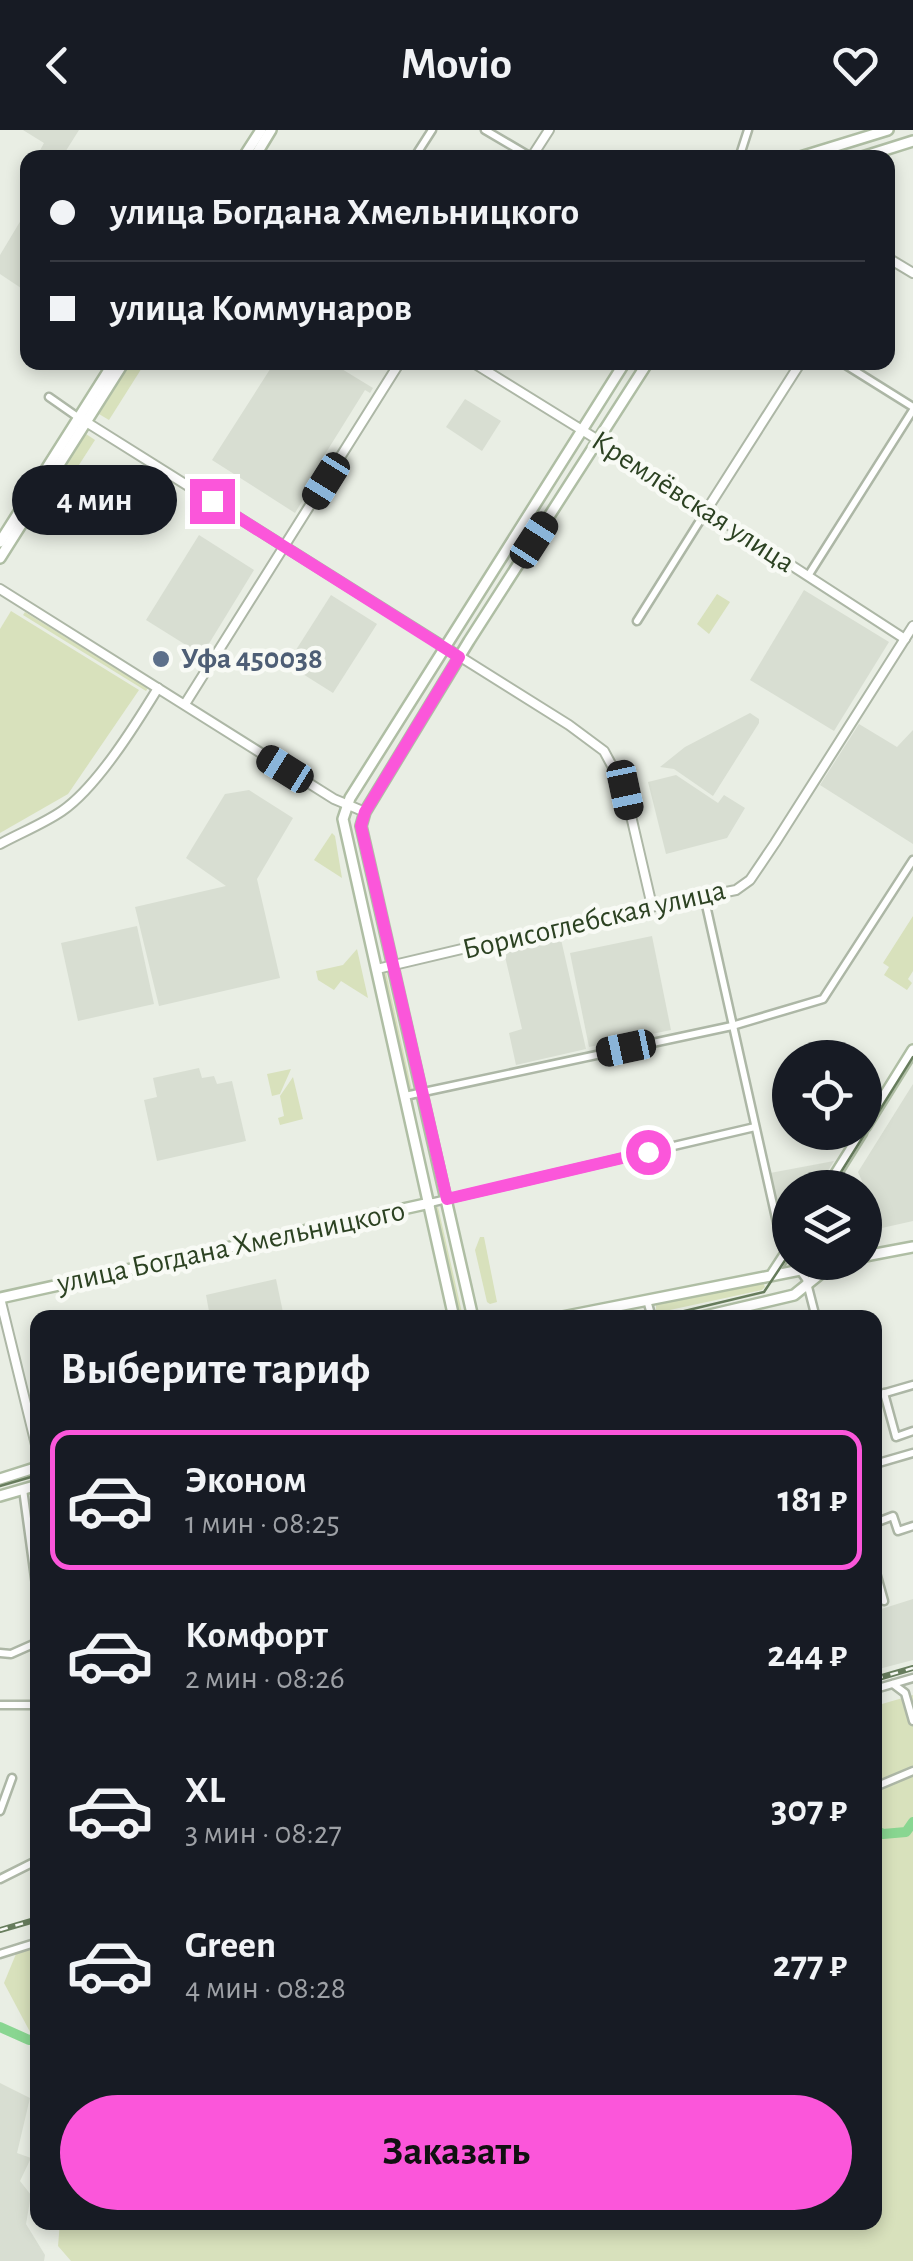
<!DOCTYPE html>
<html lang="ru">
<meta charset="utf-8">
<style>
:root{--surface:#171b24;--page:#20242c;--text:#f1f3f6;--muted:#9ea1a6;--line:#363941;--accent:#fb56da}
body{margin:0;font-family:"Alegreya Sans",sans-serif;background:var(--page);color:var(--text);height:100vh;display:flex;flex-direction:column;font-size:38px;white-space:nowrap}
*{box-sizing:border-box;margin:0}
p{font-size:32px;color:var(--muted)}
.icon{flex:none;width:55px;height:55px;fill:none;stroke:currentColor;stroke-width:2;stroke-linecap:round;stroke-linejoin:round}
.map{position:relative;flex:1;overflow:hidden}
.side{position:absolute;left:30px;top:1180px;width:852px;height:920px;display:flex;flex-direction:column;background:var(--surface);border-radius:20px;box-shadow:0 5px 15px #0003}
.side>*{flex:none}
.guide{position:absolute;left:20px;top:20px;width:875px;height:220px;border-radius:20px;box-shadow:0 5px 15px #0003;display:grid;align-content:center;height:220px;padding:0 30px;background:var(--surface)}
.tools{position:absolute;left:772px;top:910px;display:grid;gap:20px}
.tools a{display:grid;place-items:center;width:110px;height:110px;border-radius:50%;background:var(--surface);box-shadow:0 5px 15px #0003;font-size:50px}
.end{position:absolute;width:45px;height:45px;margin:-22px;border:12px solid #fb56da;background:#fff;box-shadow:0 0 0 5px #fff}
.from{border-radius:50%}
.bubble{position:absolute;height:70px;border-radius:35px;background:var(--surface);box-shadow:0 5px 15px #0003;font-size:32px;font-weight:700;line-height:70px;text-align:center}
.car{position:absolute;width:30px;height:60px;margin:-30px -15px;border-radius:12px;box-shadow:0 0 8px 2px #0007;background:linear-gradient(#222 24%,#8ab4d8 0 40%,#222 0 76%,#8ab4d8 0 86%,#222 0)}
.guide b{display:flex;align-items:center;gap:35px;height:95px;font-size:38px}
.guide b+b{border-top:2px solid var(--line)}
.guide i{width:25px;height:25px;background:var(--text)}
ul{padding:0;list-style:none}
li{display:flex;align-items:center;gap:30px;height:140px;margin:0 20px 15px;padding:0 10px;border:5px solid transparent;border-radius:20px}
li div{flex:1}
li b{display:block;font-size:38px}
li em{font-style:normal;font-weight:700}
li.selected{border-color:var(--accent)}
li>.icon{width:90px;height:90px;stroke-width:1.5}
h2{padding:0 30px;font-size:45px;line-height:120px}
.button{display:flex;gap:20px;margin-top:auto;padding:20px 30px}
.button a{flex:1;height:115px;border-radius:60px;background:var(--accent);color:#111;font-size:40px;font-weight:700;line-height:115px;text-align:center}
header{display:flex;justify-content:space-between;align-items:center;height:130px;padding:0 30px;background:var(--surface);font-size:45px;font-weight:700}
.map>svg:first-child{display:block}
</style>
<header><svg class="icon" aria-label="back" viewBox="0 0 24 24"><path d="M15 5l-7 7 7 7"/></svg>Movio<svg class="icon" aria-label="heart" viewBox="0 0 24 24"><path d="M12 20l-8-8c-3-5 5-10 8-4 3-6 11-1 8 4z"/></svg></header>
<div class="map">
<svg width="913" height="2131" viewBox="0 0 913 2131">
<rect width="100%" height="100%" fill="#e9eee4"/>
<g fill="#d8ded2">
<polygon points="23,0 79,0 62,27 44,28 38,24 44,13"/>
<polygon points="27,80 27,162 0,144 0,125"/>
<polygon points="274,233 332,233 373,258 370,263 365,260 322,329 326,332 295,383 212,330"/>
<polygon points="465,269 501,291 482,321 446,297"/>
<polygon points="199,405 254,440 202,525 146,490"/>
<polygon points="804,460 889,512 834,601 750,550"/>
<polygon points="331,465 377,494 333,563 287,534"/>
<polygon points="750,583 759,589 759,593 713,666 674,639 660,637 685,617"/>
<polygon points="859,594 897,617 913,600 913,714 820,655"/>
<polygon points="676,645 718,673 724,665 745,678 727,708 666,724 648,652"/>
<polygon points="249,660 293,688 257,749 280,848 159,876 135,777 226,756 186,728 225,664"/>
<polygon points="137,796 154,874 78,891 61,813"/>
<polygon points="560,805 586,919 516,935 509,903 522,899 503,818"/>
<polygon points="652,806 671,900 589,917 570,823"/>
<polygon points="199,938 202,948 214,946 217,954 232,951 246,1011 157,1031 144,970 157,967 153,948"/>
<polygon points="913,954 913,1091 873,1100 865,1058 858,1042"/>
<polygon points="834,1031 818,1057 790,1058 790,1098 784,1099 770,1043"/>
<polygon points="276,1149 284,1187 210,1187 206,1165"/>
<polygon points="913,1469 913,1530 875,1540 875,1481"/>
<polygon points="0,1953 30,1968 17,2023 31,2028 20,2051 31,2065 26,2094 45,2125 44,2131 0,2131"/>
</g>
<g fill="#d8e1bc">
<polygon points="131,233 145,233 109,290 99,284"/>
<polygon points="86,304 95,310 52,377 44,370"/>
<polygon points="717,464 730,472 709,504 697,494"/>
<polygon points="11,481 139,560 68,664 0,703 0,499"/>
<polygon points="25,482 148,558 146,561 23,485"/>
<polygon points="332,703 335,706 342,748 314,730"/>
<polygon points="913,786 913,841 908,849 912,853 907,860 884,845 889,837 883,833"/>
<polygon points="357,819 368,868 341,851 334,860 318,850 316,841 343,835"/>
<polygon points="385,838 412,960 407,958 381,841"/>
<polygon points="291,939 280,964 272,966 267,944"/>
<polygon points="293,947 303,989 280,995 278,988 284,986 280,966"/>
<polygon points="438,1077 463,1187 459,1187 434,1078"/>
<polygon points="480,1107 484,1107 497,1172 490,1174 487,1172 475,1120"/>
<polygon points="762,1150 765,1157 762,1160 656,1183 656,1173"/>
<polygon points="913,1565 913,2131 71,2131 58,2116 60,2092 875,2092 875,1576"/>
<polygon points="37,1813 37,1915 4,1853 18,1819"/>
</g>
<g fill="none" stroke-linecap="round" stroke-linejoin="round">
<g stroke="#89d691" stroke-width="10">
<polyline points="875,1700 883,1704 906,1702 913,1692"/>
<polyline points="0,1897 29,1910 38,1908"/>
</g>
<defs>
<g id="minor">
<polyline points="485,0 531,27"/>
<polyline points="414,28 432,0"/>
<polyline points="739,28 748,0"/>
<polyline points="841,232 913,277"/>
<polyline points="49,267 79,288"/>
<polyline points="808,446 913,280"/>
<polyline points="637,491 706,381"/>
<polyline points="704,766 782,1115 790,1128"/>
<polyline points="405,966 732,896 823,869 913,730"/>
<polyline points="430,1073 755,997"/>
<polyline points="794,1132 806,1149 816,1188"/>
<polyline points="647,1170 652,1188"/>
<polyline points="884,1263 896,1307 913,1301"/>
<polyline points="875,1266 913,1255"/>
<polyline points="875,1334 913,1323"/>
<polyline points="23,1359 38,1470"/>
<polyline points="875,1393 893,1386 898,1401 913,1396"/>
<polyline points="875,1439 884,1471"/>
<polyline points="0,1523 11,1524 38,1512"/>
<polyline points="893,1554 905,1563 913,1591"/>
<polyline points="875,1559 913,1548"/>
<polyline points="0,1575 38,1575"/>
<polyline points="875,1657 913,1641"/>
<polyline points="0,1681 12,1648"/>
<polyline points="0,1749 38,1730"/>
<polyline points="0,1824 38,1812"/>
</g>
<g id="tertiary">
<polyline points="531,28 549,0"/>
<polyline points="888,128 913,143"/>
<polyline points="472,232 598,310 905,509"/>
<polyline points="83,290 569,595 604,621 625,660 652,776"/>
<polyline points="706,381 801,232"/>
<polyline points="0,459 334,669 365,682"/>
<polyline points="185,574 400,232"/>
<path d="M0 714C20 703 43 694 62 681 97 657 136 594 158 558"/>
<polyline points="377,839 580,791 736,760 750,750 775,713 913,496"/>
<polyline points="0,1168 38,1323"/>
</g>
<g id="secondary">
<polyline points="243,28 261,0"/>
<polyline points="254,28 271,0"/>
<polyline points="797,28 888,0"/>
<polyline points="859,28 913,11"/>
<polyline points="0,412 114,232"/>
<polyline points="0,428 124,232"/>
<polyline points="865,997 913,920"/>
<polyline points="827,1058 862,1002"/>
<polyline points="865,1126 913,1117"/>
<polyline points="773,1143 790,1117"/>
<polyline points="0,1168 430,1073"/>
<polyline points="454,1188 343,689 350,668 625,232"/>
<polyline points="473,1188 361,696 365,682 469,511 648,232"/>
<polyline points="557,1188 841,1132"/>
<polyline points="697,1188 794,1165 830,1136"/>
<polyline points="0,1349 38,1337"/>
<polyline points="0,1366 38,1355"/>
</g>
</defs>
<use href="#minor" stroke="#adb7a6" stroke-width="11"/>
<use href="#tertiary" stroke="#adb7a6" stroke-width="12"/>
<use href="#secondary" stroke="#afbea4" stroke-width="14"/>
<use href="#minor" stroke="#fff" stroke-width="6"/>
<use href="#tertiary" stroke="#fff" stroke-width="8"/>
<use href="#secondary" stroke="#fff" stroke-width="9"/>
<g stroke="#677d5d" stroke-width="2.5">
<polyline points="831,1058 913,927"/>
<polyline points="655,1188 764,1162 790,1123"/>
<polyline points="0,1356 38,1345"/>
</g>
<defs>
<g id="rail">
<polyline points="875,1549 913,1538"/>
<polyline points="0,1800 38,1789"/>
</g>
</defs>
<use href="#rail" stroke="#677d5d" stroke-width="6"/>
<use href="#rail" stroke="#f8faf5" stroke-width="2.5" stroke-dasharray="8" stroke-linecap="butt"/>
</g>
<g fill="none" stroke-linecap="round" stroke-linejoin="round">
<polyline stroke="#fb56da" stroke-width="12" points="212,371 459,527 365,682 361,696 447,1069 648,1022"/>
</g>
<circle fill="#5c6f8a" stroke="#f8faf5" stroke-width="4" cx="161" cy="529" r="10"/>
<g text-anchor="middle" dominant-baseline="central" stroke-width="9" stroke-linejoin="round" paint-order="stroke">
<g font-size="30" fill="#2c4222" stroke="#f8faf5">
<text transform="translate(693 372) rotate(33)">Кремлёвская улица</text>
<text transform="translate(594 790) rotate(-13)">Борисоглебская улица</text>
<text transform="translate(231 1117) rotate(-12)">улица Богдана Хмельницкого</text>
</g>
<g font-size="30" font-weight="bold" fill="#4e5e75" stroke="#f8faf5" text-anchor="start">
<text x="181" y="529">Уфа 450038</text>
</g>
</g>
</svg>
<div class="tools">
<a><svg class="icon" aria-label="locate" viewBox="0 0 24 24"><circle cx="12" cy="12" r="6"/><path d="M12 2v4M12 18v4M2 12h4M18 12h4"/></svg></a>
<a><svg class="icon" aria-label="layers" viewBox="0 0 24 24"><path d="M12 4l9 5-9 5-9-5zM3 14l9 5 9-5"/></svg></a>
</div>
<i class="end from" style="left:648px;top:1022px"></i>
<i class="end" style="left:212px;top:371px"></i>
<div class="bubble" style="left:12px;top:335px;width:165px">4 мин</div>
<i class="car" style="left:326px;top:351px;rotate:212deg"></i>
<i class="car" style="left:534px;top:410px;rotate:33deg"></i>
<i class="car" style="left:285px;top:639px;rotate:302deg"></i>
<i class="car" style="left:625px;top:660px;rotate:168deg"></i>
<i class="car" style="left:626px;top:918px;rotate:258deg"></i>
<div class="guide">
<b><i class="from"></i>улица Богдана Хмельницкого</b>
<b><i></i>улица Коммунаров</b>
</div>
<section class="side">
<h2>Выберите тариф</h2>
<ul>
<li class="selected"><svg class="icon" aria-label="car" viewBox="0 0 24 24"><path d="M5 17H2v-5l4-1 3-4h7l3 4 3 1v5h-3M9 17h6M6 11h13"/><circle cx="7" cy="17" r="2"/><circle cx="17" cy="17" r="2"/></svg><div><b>Эконом</b><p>1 мин · 08:25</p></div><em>181 ₽</em></li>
<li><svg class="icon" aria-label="car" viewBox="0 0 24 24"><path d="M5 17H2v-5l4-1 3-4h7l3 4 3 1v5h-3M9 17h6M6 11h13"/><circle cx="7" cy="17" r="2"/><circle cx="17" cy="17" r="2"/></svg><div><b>Комфорт</b><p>2 мин · 08:26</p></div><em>244 ₽</em></li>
<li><svg class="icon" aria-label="car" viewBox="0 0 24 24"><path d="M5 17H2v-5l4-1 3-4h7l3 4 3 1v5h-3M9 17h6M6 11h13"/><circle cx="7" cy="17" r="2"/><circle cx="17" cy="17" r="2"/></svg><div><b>XL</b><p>3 мин · 08:27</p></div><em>307 ₽</em></li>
<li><svg class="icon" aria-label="car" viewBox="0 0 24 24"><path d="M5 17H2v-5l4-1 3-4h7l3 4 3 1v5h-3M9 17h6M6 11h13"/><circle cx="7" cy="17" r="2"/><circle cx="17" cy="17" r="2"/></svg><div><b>Green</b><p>4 мин · 08:28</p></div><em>277 ₽</em></li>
</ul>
<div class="button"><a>Заказать</a></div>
</section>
</div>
